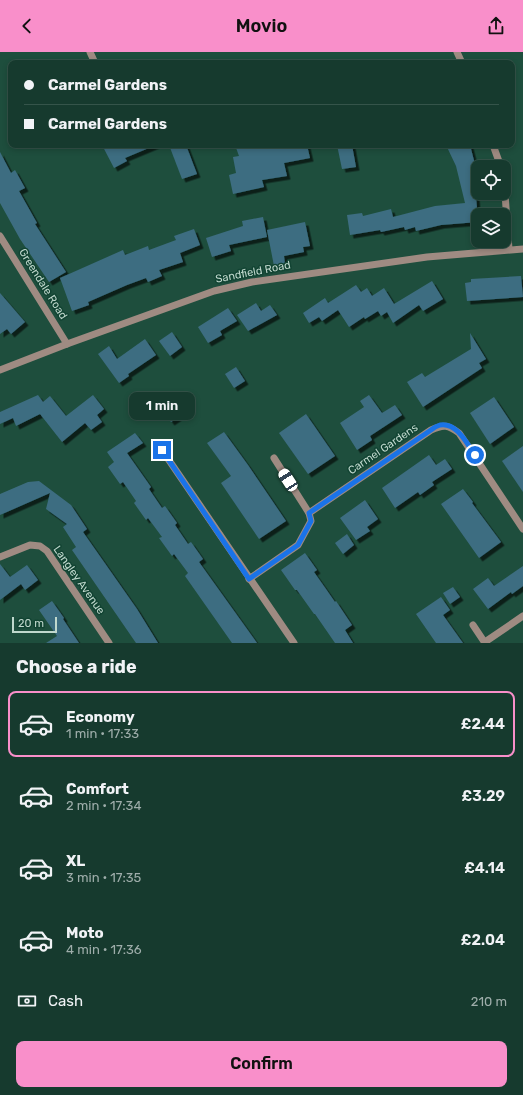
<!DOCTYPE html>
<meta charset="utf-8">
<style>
:root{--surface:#163a2e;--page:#1f4136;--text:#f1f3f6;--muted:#9eadaa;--line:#35544a;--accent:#f98fca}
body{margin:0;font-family:Rubik,sans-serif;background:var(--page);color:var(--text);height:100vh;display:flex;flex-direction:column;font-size:15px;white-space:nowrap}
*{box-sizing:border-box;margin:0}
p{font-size:13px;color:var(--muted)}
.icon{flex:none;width:22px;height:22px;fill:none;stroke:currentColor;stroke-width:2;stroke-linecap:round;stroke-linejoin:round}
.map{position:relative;height:591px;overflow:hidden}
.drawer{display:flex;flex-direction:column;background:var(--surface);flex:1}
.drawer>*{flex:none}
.top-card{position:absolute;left:8px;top:8px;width:507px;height:88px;border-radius:8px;box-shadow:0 2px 6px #0003,0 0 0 1px var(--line);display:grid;align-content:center;height:88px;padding:0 16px;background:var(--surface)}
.fabs{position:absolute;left:471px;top:108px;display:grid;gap:8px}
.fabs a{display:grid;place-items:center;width:40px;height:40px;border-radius:8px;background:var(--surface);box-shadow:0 2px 6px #0003,0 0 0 1px var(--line);font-size:20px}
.scale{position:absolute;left:12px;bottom:10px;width:45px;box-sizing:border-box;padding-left:4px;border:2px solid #c0d8cd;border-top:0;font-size:11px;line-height:14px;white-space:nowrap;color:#c0d8cd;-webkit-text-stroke:3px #124433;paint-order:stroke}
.end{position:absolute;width:18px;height:18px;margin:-9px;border:5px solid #1a73e8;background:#fff;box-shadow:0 0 0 2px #fff}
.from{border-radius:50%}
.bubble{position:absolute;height:28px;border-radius:8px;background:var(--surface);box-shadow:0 2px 6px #0003,0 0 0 1px var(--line);font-size:13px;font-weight:600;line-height:28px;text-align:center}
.car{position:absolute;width:12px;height:24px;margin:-12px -6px;border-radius:5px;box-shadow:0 0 3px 1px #0007;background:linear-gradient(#fff 24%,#345 0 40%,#fff 0 76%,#345 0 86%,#fff 0)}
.top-card b{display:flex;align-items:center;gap:14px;height:38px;font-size:15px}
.top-card b+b{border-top:1px solid var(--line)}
.top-card i{width:10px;height:10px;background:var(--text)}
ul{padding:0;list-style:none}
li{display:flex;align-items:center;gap:12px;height:66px;margin:0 8px 6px;padding:0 8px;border:2px solid transparent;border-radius:8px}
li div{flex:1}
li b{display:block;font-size:15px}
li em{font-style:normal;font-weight:600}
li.selected{border-color:var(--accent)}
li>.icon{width:36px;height:36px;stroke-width:1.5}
h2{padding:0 16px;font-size:18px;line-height:48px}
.pay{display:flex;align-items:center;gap:10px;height:44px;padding:0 16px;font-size:15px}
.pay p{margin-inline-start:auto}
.button{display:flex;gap:8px;margin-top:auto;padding:8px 16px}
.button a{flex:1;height:46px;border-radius:8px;background:var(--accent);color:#111;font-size:16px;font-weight:600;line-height:46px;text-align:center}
header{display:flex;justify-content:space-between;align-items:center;height:52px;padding:0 16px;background:var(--accent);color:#111;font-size:18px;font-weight:600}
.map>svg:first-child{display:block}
</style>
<header><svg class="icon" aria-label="back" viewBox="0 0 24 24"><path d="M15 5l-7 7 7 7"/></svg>Movio<svg class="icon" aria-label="share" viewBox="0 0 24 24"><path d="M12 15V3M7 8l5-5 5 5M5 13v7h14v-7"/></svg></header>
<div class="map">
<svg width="523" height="591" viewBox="0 0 523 591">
<defs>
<filter id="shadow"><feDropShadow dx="3.5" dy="3.5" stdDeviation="0" flood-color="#0009"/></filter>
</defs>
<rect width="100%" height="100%" fill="#1e4e3d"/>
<g fill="#3d6d81" filter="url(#shadow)">
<polygon points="102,93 156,93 125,106 127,109 114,116"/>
<polygon points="169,93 186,93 197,122 182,127"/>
<polygon points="235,93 307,93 310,106 284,111 287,124 262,128 264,135 233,142 229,123 236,121 233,105 239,104"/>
<polygon points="337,93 352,93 356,115 342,117"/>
<polygon points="446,93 470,93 478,124 478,129 475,130 478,170 441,173 416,179 415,175 405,178 404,175 381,180 380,178 350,183 347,163 362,161 363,164 391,157 393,165 435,154 465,151 456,114"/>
<polygon points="0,100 11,121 15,118 25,136 19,139 37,171 35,172 66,220 49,230 20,187 0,151"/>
<polygon points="263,165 267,185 229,193 231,199 212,205 206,186 243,174 242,169"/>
<polygon points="305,170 310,194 303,195 304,200 284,204 285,212 274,214 267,178"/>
<polygon points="194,177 200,193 180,201 183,210 159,218 162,224 148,230 146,226 127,233 88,250 89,253 72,259 60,226 123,198 125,203 148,194 149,198 176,188 174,184"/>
<polygon points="521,224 523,245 467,249 465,231 471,230 471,227"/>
<polygon points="432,229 443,247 423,259 419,253 393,271 387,260 381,264 378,259 365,267 364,265 349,275 338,258 322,269 319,265 309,271 303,261 325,246 328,251 356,233 361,240 367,236 372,244 384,236 394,252"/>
<polygon points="0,241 25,270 11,282 7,277 0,282"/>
<polygon points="256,251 261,259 270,253 277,263 248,279 237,263"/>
<polygon points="228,256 237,269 220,279 222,283 208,291 198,275"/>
<polygon points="172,280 182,295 170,304 159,289"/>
<polygon points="470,281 486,307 479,311 482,316 423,355 407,330 422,321 425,325 471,297"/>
<polygon points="145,287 156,303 128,322 129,324 119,331 98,302 109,294 117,307"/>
<polygon points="236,315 245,329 234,336 225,322"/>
<polygon points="168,341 183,362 171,370 156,349"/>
<polygon points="38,343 43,350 50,344 66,364 93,343 104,357 97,363 102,370 91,378 85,371 62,390 40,362 16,374 13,366 0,372 0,360"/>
<polygon points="369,343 382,361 395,353 402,363 370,384 372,388 357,398 340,371 364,355 360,349"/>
<polygon points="494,345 514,375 490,392 470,361"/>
<polygon points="306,362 335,404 308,422 279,381"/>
<polygon points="224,380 248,413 286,469 259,487 221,431 231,424 207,391"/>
<polygon points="135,381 143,391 127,401 151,435 149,437 162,456 165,454 177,471 175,473 188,492 191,490 203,507 199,510 257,591 232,591 185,524 188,521 174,502 172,504 159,486 162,485 148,466 146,468 134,451 136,449 123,430 120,432 108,415 114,410 107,400"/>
<polygon points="523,394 523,440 502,409"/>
<polygon points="429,403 436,413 445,407 452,417 432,430 434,433 420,443 418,440 395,456 382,436"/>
<polygon points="39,429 71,453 87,477 83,480 137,557 158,591 136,591 72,498 76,495 63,475 67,472 46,457 50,441 0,463 0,442 28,430"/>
<polygon points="463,437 473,450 472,451 501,490 479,506 441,452"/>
<polygon points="365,448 378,467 367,475 370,479 356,488 340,466"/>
<polygon points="347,482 354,493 343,502 335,491"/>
<polygon points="305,501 317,518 314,520 326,537 335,550 336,549 352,573 345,578 353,591 335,591 315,562 314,562 297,538 295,538 281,518"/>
<polygon points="0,512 10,525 27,513 38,528 25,538 21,532 0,548"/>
<polygon points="523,514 523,534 512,542 511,540 488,557 473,537 488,526 494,534"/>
<polygon points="453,535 460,545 450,552 443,541"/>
<polygon points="441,545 450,558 443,563 463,591 436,591 416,562"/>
<polygon points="52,549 64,566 63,567 79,591 46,591 57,584 39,558"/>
</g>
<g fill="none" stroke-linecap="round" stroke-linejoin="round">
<g stroke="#9f8b82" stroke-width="7">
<polyline points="90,0 95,11"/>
<polyline points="457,0 462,11"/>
<polyline points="493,93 501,115"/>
<polyline points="504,128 509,197"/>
<polyline points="0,184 67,292"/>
<polyline points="0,318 67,292 214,239 252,230 427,205 523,197"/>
<polyline points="162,398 294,591"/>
<path d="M309 461 431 378C444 372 448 373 459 381L523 477"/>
<polyline points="0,505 30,493 40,494 47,499 109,591"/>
<polyline points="249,527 298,493 311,469 309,461 274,406"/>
<polyline points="473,573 485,591"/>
<polyline points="485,590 523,564"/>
</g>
</g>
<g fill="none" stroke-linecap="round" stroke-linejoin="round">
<path stroke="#1a73e8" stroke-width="5" d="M162 398 249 527 298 493 311 469 309 461 431 378C433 376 437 374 440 373 457 370 467 392 475 403"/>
</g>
<g text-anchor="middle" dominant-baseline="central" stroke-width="3" stroke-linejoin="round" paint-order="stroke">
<g font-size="11" fill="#c0d8cd" stroke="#124433">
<text transform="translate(253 220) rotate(-11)">Sandfield Road</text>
<text transform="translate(43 232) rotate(58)">Greendale Road</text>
<text transform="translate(383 397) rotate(-34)">Carmel Gardens</text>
<text transform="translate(79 528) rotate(55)">Langley Avenue</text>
</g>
</g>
</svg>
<div class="fabs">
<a><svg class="icon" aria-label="locate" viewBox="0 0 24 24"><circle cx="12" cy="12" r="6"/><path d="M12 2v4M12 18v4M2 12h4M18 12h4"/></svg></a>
<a><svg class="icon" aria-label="layers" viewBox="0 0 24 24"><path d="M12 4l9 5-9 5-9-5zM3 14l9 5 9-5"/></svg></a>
</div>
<div class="scale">20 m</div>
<i class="end from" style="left:475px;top:403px"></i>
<i class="end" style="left:162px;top:398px"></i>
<div class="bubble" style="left:129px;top:340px;width:66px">1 min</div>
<i class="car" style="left:288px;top:428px;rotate:327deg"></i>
<div class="top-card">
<b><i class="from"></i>Carmel Gardens</b>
<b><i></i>Carmel Gardens</b>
</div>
</div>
<section class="drawer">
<h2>Choose a ride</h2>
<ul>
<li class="selected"><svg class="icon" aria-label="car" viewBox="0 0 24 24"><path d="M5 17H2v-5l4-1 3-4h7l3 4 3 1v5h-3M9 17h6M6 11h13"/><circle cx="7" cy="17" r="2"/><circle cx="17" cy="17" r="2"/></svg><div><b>Economy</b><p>1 min · 17:33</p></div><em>£2.44</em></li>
<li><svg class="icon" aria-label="car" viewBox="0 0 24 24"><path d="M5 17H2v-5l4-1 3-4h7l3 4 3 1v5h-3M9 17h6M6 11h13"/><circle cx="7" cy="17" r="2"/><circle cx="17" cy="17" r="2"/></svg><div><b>Comfort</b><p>2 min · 17:34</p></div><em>£3.29</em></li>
<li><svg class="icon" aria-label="car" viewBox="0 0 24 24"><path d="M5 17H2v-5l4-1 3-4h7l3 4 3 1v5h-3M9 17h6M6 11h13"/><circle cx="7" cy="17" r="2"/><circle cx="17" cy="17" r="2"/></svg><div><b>XL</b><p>3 min · 17:35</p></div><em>£4.14</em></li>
<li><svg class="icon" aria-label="car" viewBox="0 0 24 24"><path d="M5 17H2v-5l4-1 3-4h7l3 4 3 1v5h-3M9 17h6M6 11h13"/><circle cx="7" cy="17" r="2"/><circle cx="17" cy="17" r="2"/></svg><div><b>Moto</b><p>4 min · 17:36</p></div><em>£2.04</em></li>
</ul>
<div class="pay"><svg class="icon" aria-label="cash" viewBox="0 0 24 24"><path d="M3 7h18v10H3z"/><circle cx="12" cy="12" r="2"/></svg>Cash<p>210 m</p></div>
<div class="button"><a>Confirm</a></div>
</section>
